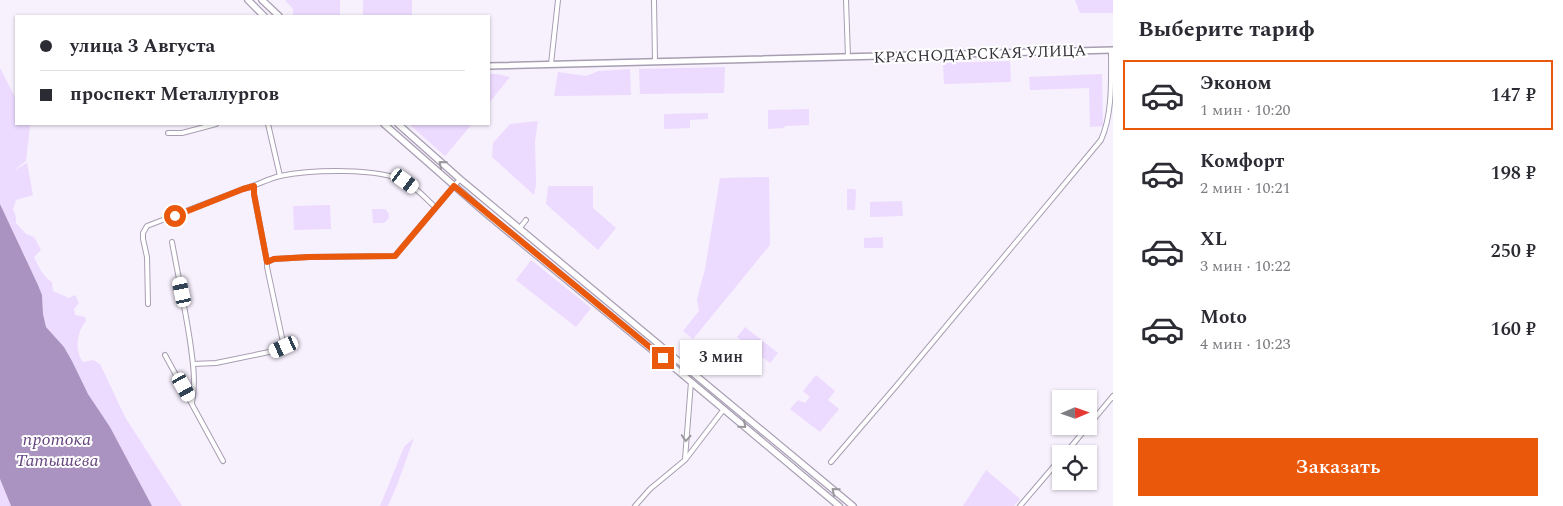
<!DOCTYPE html>
<html lang="ru">
<meta charset="utf-8">
<style>
:root{--surface:#fff;--page:#f7f7f7;--text:#2b2b33;--muted:#7c7c81;--line:#e1e1e2;--accent:#ea580c}
body{margin:0;font-family:Spectral,serif;background:var(--page);color:var(--text);height:100vh;display:flex;flex-direction:column;font-size:19px;white-space:nowrap}
*{box-sizing:border-box;margin:0}
p{font-size:16px;color:var(--muted)}
.icon{flex:none;width:28px;height:28px;fill:none;stroke:currentColor;stroke-width:2;stroke-linecap:round;stroke-linejoin:round}
.map{position:relative;flex:1;overflow:hidden}
.sheet{display:flex;flex-direction:column;background:var(--surface);width:450px}
.sheet>*{flex:none}
.guide{position:absolute;left:15px;top:15px;width:475px;height:110px;border-radius:0px;box-shadow:0 1px 4px #0004;display:grid;align-content:center;height:110px;padding:0 25px;background:var(--surface)}
.needle{width:32px;rotate:88deg}
.buttons{position:absolute;left:1052px;top:390px;display:grid;gap:10px}
.buttons a{display:grid;place-items:center;width:45px;height:45px;border-radius:0px;background:var(--surface);box-shadow:0 1px 4px #0004;font-size:25px}
.end{position:absolute;width:22px;height:22px;margin:-11px;border:6px solid #ea580c;background:#fff;box-shadow:0 0 0 2px #fff}
.from{border-radius:50%}
.bubble{position:absolute;height:35px;border-radius:0px;background:var(--surface);box-shadow:0 1px 4px #0004;font-size:16px;font-weight:600;line-height:35px;text-align:center}
.car{position:absolute;width:15px;height:30px;margin:-15px -8px;border-radius:6px;box-shadow:0 0 4px 1px #0007;background:linear-gradient(#fff 24%,#345 0 40%,#fff 0 76%,#345 0 86%,#fff 0)}
.guide b{display:flex;align-items:center;gap:18px;height:48px;font-size:19px}
.guide b+b{border-top:1px solid var(--line)}
.guide i{width:12px;height:12px;background:var(--text)}
ul{padding:0;list-style:none}
li{display:flex;align-items:center;gap:15px;height:70px;margin:0 10px 8px;padding:0 15px;border:2px solid transparent;border-radius:0px}
li div{flex:1}
li b{display:block;font-size:19px}
li em{font-style:normal;font-weight:600}
li.current{border-color:var(--accent)}
li>.icon{width:45px;height:45px;stroke-width:1.5}
h2{padding:0 25px;font-size:22px;line-height:60px}
.cta{display:flex;gap:10px;margin-top:auto;padding:10px 25px}
.cta a{flex:1;height:58px;border-radius:0px;background:var(--accent);color:#fff;font-size:20px;font-weight:600;line-height:58px;text-align:center}
main{display:flex;flex:1;min-height:0}
.map>svg:first-child{display:block}
</style>
<main>
<div class="map">
<svg width="1113" height="506" viewBox="0 0 1113 506">
<rect width="100%" height="100%" fill="#f7f0fd"/>
<g fill="#eddaff">
<polygon points="285,0 340,0 340,16 293,16 293,9"/>
<rect x="363" y="0" width="49" height="16"/>
<polygon points="1075,0 1113,0 1113,13 1080,13"/>
<polygon points="1010,61 1011,82 944,84 943,63"/>
<polygon points="725,67 724,93 640,94 639,69"/>
<path d="M0 68 16 99V124H29L30 126 26 161 13 171 27 163 33 195 16 200 13 209 16 217V223L26 234 34 237 41 250 34 257C39 267 42 276 52 282L53 291 69 298 75 295 79 303 74 309 75 315 85 317 86 321C77 331 74 351 83 362L93 360 100 364 125 417 182 506H152L110 427 88 394 72 361 64 347 46 327 43 314 42 295 38 285 0 204Z"/>
<polygon points="630,69 631,95 554,96 558,72 586,76 599,71"/>
<polygon points="489,74 497,74 510,77 489,103"/>
<polygon points="1102,74 1103,126 1090,127 1089,88 1030,90 1029,77"/>
<polygon points="809,109 809,125 785,126 784,128 768,129 768,110"/>
<polygon points="708,113 708,119 690,120 690,128 664,129 664,114"/>
<polygon points="538,121 535,141 536,184 534,195 492,157 493,143 510,124"/>
<polygon points="409,124 472,124 445,156"/>
<polygon points="769,177 770,245 693,339 683,331 699,311 697,299 705,269 720,178"/>
<polygon points="548,186 593,186 593,208 616,228 598,250 546,204"/>
<polygon points="847,189 855,189 856,191 855,210 848,210 847,209"/>
<polygon points="902,201 903,216 870,217 870,202"/>
<polygon points="330,205 331,229 294,230 293,206"/>
<polygon points="372,209 385,209 389,214 389,218 384,223 373,223"/>
<polygon points="883,237 883,248 864,248 864,238"/>
<polygon points="531,260 591,308 576,327 516,280"/>
<polygon points="745,327 778,353 770,363 737,337"/>
<polygon points="816,375 835,391 828,400 839,409 820,432 790,409 798,400 805,403 810,397 803,391"/>
<polygon points="414,438 397,485 388,506 380,506 404,447"/>
<polygon points="986,470 1020,499 1014,506 963,506"/>
<polygon points="0,479 11,506 0,506"/>
</g>
<polygon fill="#aa93c0" points="0,204 38,285 42,295 43,314 46,327 64,347 72,361 88,394 110,427 152,506 11,506 0,479"/>
<g fill="none" stroke-linecap="round" stroke-linejoin="round">
<defs>
<g id="street">
<polyline points="654,0 655,61"/>
<polyline points="846,0 848,57"/>
<polyline points="551,64 558,0"/>
<polyline points="268,124 280,176"/>
<polyline points="168,133 182,133 216,124"/>
<polyline points="519,229 526,220"/>
<path d="M172 242C178 275 185 308 190 341 193 362 196 382 192 403"/>
<polyline points="267,262 274,259 309,257 395,256 460,179"/>
<path d="M148 304 147 257 143 239V233L147 226 243 189C256 186 267 179 280 176 309 170 380 167 406 182 417 188 426 199 435 207"/>
<polyline points="165,355 223,461"/>
<polyline points="193,364 216,363 274,351 284,347 267,267 267,262 254,194 254,186"/>
<polyline points="1089,425 1113,396"/>
<polyline points="1065,454 1088,426"/>
<polyline points="685,459 691,382"/>
<path d="M831 462 897 385 1101 140C1113 113 1111 79 1111 50"/>
<polyline points="635,506 650,489 685,460 724,409"/>
<polyline points="1020,506 1061,458"/>
</g>
<polyline id="secondary" points="489,66 1113,50"/>
<g id="primary">
<polyline points="248,0 264,16"/>
<polyline points="262,0 279,16"/>
<polyline points="384,124 483,211 663,359"/>
<polyline points="398,124 460,179 668,352"/>
<polyline points="670,354 853,506"/>
<polyline points="665,360 839,506"/>
</g>
</defs>
<use href="#street" stroke="#a89eb2" stroke-width="6"/>
<use href="#secondary" stroke="#a89eb2" stroke-width="8"/>
<use href="#primary" stroke="#a89eb2" stroke-width="8"/>
<use href="#street" stroke="#fff" stroke-width="4"/>
<use href="#secondary" stroke="#fff" stroke-width="5"/>
<use href="#primary" stroke="#fff" stroke-width="5.5"/>
</g>
<defs><path id="oneway-chevron" d="M-2-3.5L2.5 0L-2 3.5" fill="none" stroke-width="1.6" stroke-linecap="round" stroke-linejoin="round" transform="scale(1.25)"/></defs>
<g stroke="#9a989c">
<use href="#oneway-chevron" transform="translate(442 164) rotate(-139)"/>
<use href="#oneway-chevron" transform="translate(743 425) rotate(40)"/>
<use href="#oneway-chevron" transform="translate(686 438) rotate(94)"/>
<use href="#oneway-chevron" transform="translate(835 491) rotate(-140)"/>
</g>
<g fill="none" stroke-linecap="round" stroke-linejoin="round">
<polyline stroke="#ea580c" stroke-width="6" points="175,216 243,189 254,186 254,194 267,262 274,259 309,257 395,256 454,186 663,358"/>
</g>
<g text-anchor="middle" dominant-baseline="central" stroke-width="4" stroke-linejoin="round" paint-order="stroke">
<g font-size="16" fill="#36323a" stroke="#fff">
<text transform="translate(980 54) rotate(-2)">КРАСНОДАРСКАЯ УЛИЦА</text>
</g>
<g font-size="18" font-style="italic" fill="#674681" stroke="#fff">
<text x="57" y="439">протока<tspan x="57" dy="21">Татышева</tspan></text>
</g>
</g>
</svg>
<div class="buttons">
<a><svg class="needle" viewBox="-14 -14 28 28"><path d="M0-13l5 13h-10z" fill="#e53935"/><path d="M0 13l5-13h-10z" fill="#7c7c81"/></svg></a>
<a><svg class="icon" aria-label="locate" viewBox="0 0 24 24"><circle cx="12" cy="12" r="6"/><path d="M12 2v4M12 18v4M2 12h4M18 12h4"/></svg></a>
</div>
<i class="end from" style="left:175px;top:216px"></i>
<i class="end" style="left:663px;top:358px"></i>
<div class="bubble" style="left:680px;top:340px;width:82px">3 мин</div>
<i class="car" style="left:405px;top:181px;rotate:126deg"></i>
<i class="car" style="left:182px;top:292px;rotate:348deg"></i>
<i class="car" style="left:284px;top:347px;rotate:246deg"></i>
<i class="car" style="left:184px;top:387px;rotate:151deg"></i>
<div class="guide">
<b><i class="from"></i>улица 3 Августа</b>
<b><i></i>проспект Металлургов</b>
</div>
</div>
<section class="sheet">
<h2>Выберите тариф</h2>
<ul>
<li class="current"><svg class="icon" aria-label="car" viewBox="0 0 24 24"><path d="M5 17H2v-5l4-1 3-4h7l3 4 3 1v5h-3M9 17h6M6 11h13"/><circle cx="7" cy="17" r="2"/><circle cx="17" cy="17" r="2"/></svg><div><b>Эконом</b><p>1 мин · 10:20</p></div><em>147 ₽</em></li>
<li><svg class="icon" aria-label="car" viewBox="0 0 24 24"><path d="M5 17H2v-5l4-1 3-4h7l3 4 3 1v5h-3M9 17h6M6 11h13"/><circle cx="7" cy="17" r="2"/><circle cx="17" cy="17" r="2"/></svg><div><b>Комфорт</b><p>2 мин · 10:21</p></div><em>198 ₽</em></li>
<li><svg class="icon" aria-label="car" viewBox="0 0 24 24"><path d="M5 17H2v-5l4-1 3-4h7l3 4 3 1v5h-3M9 17h6M6 11h13"/><circle cx="7" cy="17" r="2"/><circle cx="17" cy="17" r="2"/></svg><div><b>XL</b><p>3 мин · 10:22</p></div><em>250 ₽</em></li>
<li><svg class="icon" aria-label="car" viewBox="0 0 24 24"><path d="M5 17H2v-5l4-1 3-4h7l3 4 3 1v5h-3M9 17h6M6 11h13"/><circle cx="7" cy="17" r="2"/><circle cx="17" cy="17" r="2"/></svg><div><b>Moto</b><p>4 мин · 10:23</p></div><em>160 ₽</em></li>
</ul>
<div class="cta"><a>Заказать</a></div>
</section>
</main>
